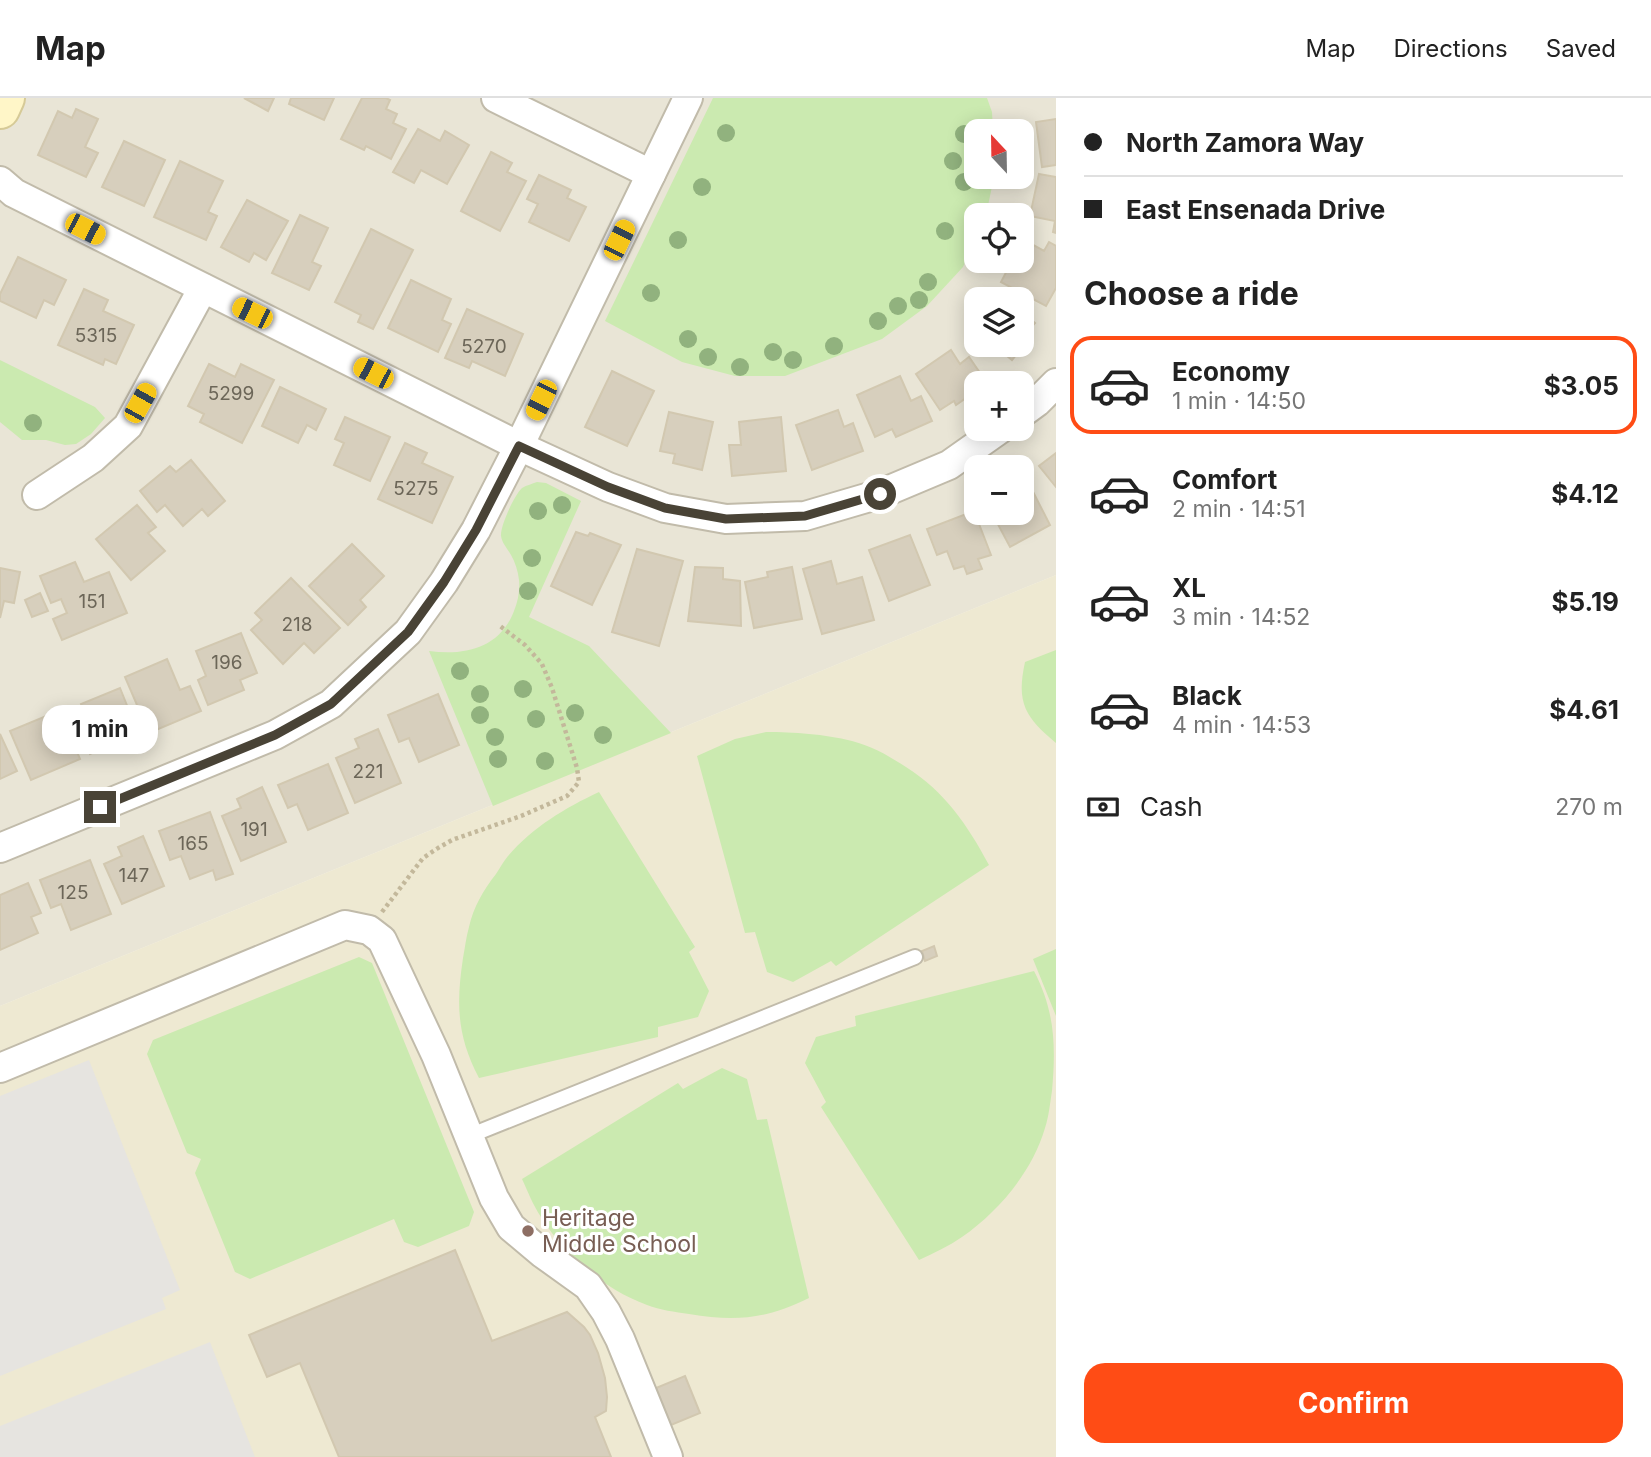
<!DOCTYPE html>
<meta charset="utf-8">
<style>
:root{--surface:#fff;--page:#f2f2f2;--text:#222;--muted:#767676;--line:#e0e0e0;--accent:#ff4c15}
body{margin:0;font-family:Inter,sans-serif;background:var(--page);color:var(--text);height:100vh;display:flex;flex-direction:column;font-size:26px;white-space:nowrap}
*{box-sizing:border-box;margin:0}
p{font-size:23px;color:var(--muted)}
.icon{flex:none;width:38px;height:38px;fill:none;stroke:currentColor;stroke-width:2;stroke-linecap:round;stroke-linejoin:round}
.map{position:relative;flex:1;overflow:hidden}
.panel{display:flex;flex-direction:column;background:var(--surface);width:595px}
.panel>*{flex:none}
.hud{display:grid;align-content:center;height:154px;padding:0 28px;background:var(--surface)}
.needle{width:46px;rotate:338deg}
.buttons{position:absolute;left:964px;top:21px;display:grid;gap:14px}
.buttons a{display:grid;place-items:center;width:70px;height:70px;border-radius:14px;background:var(--surface);box-shadow:0 4px 18px #0003;font-size:35px}
.end{position:absolute;width:32px;height:32px;margin:-16px;border:9px solid #494336;background:#fff;box-shadow:0 0 0 4px #fff}
.from{border-radius:50%}
.bubble{position:absolute;height:49px;border-radius:21px;background:var(--surface);box-shadow:0 4px 18px #0003;font-size:23px;font-weight:700;line-height:49px;text-align:center}
.car{position:absolute;width:21px;height:42px;margin:-21px -10px;border-radius:9px;box-shadow:0 0 5px 2px #0007;background:linear-gradient(#f5c518 24%,#345 0 40%,#f5c518 0 76%,#345 0 86%,#f5c518 0)}
.hud b{display:flex;align-items:center;gap:24px;height:66px;font-size:26px}
.hud b+b{border-top:2px solid var(--line)}
.hud i{width:18px;height:18px;background:var(--text)}
ul{padding:0;list-style:none}
li{display:flex;align-items:center;gap:21px;height:98px;margin:0 14px 10px;padding:0 14px;border:4px solid transparent;border-radius:21px}
li div{flex:1}
li b{display:block;font-size:26px}
li em{font-style:normal;font-weight:700}
li.selected{border-color:var(--accent)}
li>.icon{width:63px;height:63px;stroke-width:1.5}
h2{padding:0 28px;font-size:32px;line-height:84px}
.pay{display:flex;align-items:center;gap:18px;height:77px;padding:0 28px;font-size:26px}
.pay p{margin-inline-start:auto}
.button{display:flex;gap:14px;margin-top:auto;padding:14px 28px}
.button a{flex:1;height:80px;border-radius:21px;background:var(--accent);color:#fff;font-size:28px;font-weight:700;line-height:80px;text-align:center}
header{display:flex;align-items:center;gap:42px;box-sizing:border-box;height:98px;padding:0 35px;background:var(--surface);border-bottom:2px solid var(--line)}
header strong{font-size:33px}
nav{display:flex;gap:38px;margin-inline-start:auto;font-size:24px}
main{display:flex;flex:1;min-height:0}
.map>svg:first-child{display:block}
</style>
<header>
<strong>Map</strong>
<nav><a>Map</a><a>Directions</a><a>Saved</a></nav>
</header>
<main>
<div class="map">
<svg width="1056" height="1359" viewBox="0 0 1056 1359">
<rect width="100%" height="100%" fill="#f5f2e8"/>
<path fill="#e9e5d6" fill-rule="evenodd" d="M0 0H1056V477L0 908ZM976 33H1022V79H976ZM976 117H1022V163H976ZM976 201H1022V247H976ZM976 285H1022V331H976ZM976 369H1022V415H976Z"/>
<polygon fill="#eee9d2" points="1056,477 1056,1359 0,1359 0,908"/>
<g fill="#cbeab0">
<polygon points="713,0 987,0 992,14 993,33 976,33 976,79 994,79 986,117 976,117 976,140 963,169 927,208 882,241 785,278 735,278 682,264 605,223"/>
<polygon points="0,262 95,309 105,320 91,336 76,346 65,347 46,342 22,342 0,324"/>
<path d="M537 384 546 385 581 403 529 519 589 548 671 635 493 708 429 553C465 558 500 550 514 513 518 503 520 493 519 482 518 473 515 464 511 457 507 450 502 445 501 438 500 428 515 396 522 390 527 387 532 386 537 384Z"/>
<path d="M1056 552V645C1025 619 1016 605 1025 564Z"/>
<path d="M766 634C794 634 824 636 852 643 872 648 889 658 906 669 945 694 967 726 989 767L836 868 831 863 793 884 767 874 755 834 745 835 697 658 735 641Z"/>
<path d="M599 694 695 849 689 854 709 893 698 919 658 929V939L479 980C457 938 456 907 463 860 465 850 466 839 469 829 473 810 484 791 496 776 500 770 503 764 508 758 533 729 565 710 599 694Z"/>
<polygon points="1056,851 1056,918 1033,861"/>
<polygon points="359,859 372,865 474,1114 469,1128 418,1149 404,1144 394,1121 250,1181 235,1174 195,1075 201,1061 187,1055 147,956 153,942"/>
<path d="M1034 873C1055 913 1056 948 1052 993 1050 1005 1049 1018 1045 1030 1032 1074 999 1113 962 1139 949 1148 934 1155 919 1162L821 1009 826 1004 805 965 816 939 856 928 855 918Z"/>
<path d="M722 970 747 981 757 1022 767 1021 809 1200C766 1221 736 1224 689 1216 675 1214 660 1212 647 1207 604 1191 565 1158 541 1119 533 1107 528 1094 522 1081L678 985 683 991Z"/>
</g>
<g fill="#e6e4e0">
<polygon points="89,962 180,1192 162,1200 166,1211 0,1278 0,998"/>
<polygon points="210,1244 255,1359 0,1359 0,1328"/>
</g>
<g fill="#d7cfbd" stroke="#d2c8b0" stroke-width="2">
<polygon points="244,0 274,0 268,13"/>
<polygon points="291,0 334,0 324,22 289,6"/>
<polygon points="362,0 386,0 390,2 386,11 397,16 393,25 406,31 391,61 366,48 364,52 341,41"/>
<polygon points="76,11 98,21 85,49 98,55 86,79 38,57 58,13 72,20"/>
<polygon points="1056,21 1056,67 1042,69 1036,24"/>
<polygon points="418,31 440,43 445,33 469,47 447,86 421,72 414,85 393,74"/>
<polygon points="124,43 165,62 144,108 102,89"/>
<polygon points="491,54 512,65 507,74 526,83 500,133 461,113"/>
<polygon points="180,63 223,83 208,114 217,118 206,142 154,119"/>
<polygon points="1039,76 1056,79 1056,135 1053,134 1055,123 1030,118"/>
<polygon points="539,77 571,92 567,100 586,109 569,143 529,124 538,106 527,101"/>
<polygon points="247,102 288,123 266,162 254,155 249,164 221,149"/>
<polygon points="300,117 328,130 312,164 321,168 309,192 272,175"/>
<polygon points="371,131 413,152 373,231 358,224 361,217 335,204"/>
<polygon points="1024,142 1044,153 1049,144 1056,148 1056,190 1046,208 1001,184 1012,163 1022,163 1022,145"/>
<polygon points="18,159 66,182 54,207 44,202 36,220 0,203 0,196"/>
<polygon points="411,182 451,201 442,222 451,226 438,254 388,230"/>
<polygon points="84,191 108,202 103,213 134,227 116,266 105,261 103,267 58,247"/>
<polygon points="467,211 523,236 505,278 472,263 469,270 445,260"/>
<polygon points="1022,213 1035,225 1025,236 1030,240 1012,262 994,247 1022,247"/>
<polygon points="951,252 960,266 969,259 987,285 976,285 976,293 956,307 954,303 940,312 916,276"/>
<polygon points="209,266 235,279 241,266 274,282 242,345 200,324 204,316 188,308"/>
<polygon points="612,273 654,293 627,348 585,329"/>
<polygon points="900,278 911,303 921,298 932,323 896,339 892,331 875,339 857,297"/>
<polygon points="280,289 326,311 316,332 307,327 298,345 262,328"/>
<polygon points="838,312 844,329 853,325 863,353 812,372 796,327"/>
<polygon points="669,314 713,324 702,372 673,365 675,356 660,353"/>
<polygon points="345,319 390,339 370,383 334,367 344,345 335,341"/>
<polygon points="781,319 786,373 732,378 729,347 741,347 739,324"/>
<polygon points="405,345 427,355 422,365 453,379 432,425 378,401"/>
<polygon points="1056,355 1056,389 1039,368"/>
<polygon points="191,362 225,403 208,418 202,411 183,428 165,407 157,414 140,393 170,368 176,374"/>
<polygon points="1027,382 1050,427 1010,449 992,415 1022,415 1022,384"/>
<polygon points="137,407 156,429 148,435 165,453 131,482 96,441"/>
<polygon points="974,413 991,457 978,461 982,471 967,476 964,468 954,471 947,453 937,457 927,431"/>
<polygon points="576,434 588,438 590,435 621,447 592,507 551,488"/>
<polygon points="910,437 930,487 889,503 869,452"/>
<polygon points="352,446 384,478 360,502 366,509 348,527 309,488"/>
<polygon points="637,451 683,463 659,548 612,534"/>
<polygon points="831,463 837,486 862,479 874,522 822,536 803,471"/>
<polygon points="75,464 84,484 109,474 127,515 62,542 53,521 67,515 61,501 51,505 40,478"/>
<polygon points="695,469 723,470 723,481 740,483 741,528 688,523"/>
<polygon points="792,469 802,521 754,530 745,484 768,479 767,474"/>
<polygon points="0,470 20,474 14,505 4,503 0,520"/>
<polygon points="291,480 340,530 314,555 304,545 283,566 251,532 262,522 255,515"/>
<polygon points="40,495 48,513 32,519 25,502"/>
<polygon points="241,535 257,575 240,582 244,592 208,607 198,582 206,578 196,553"/>
<polygon points="167,561 180,592 190,588 201,613 149,635 125,579"/>
<polygon points="120,590 136,630 123,635 125,641 90,656 79,629 88,625 81,606"/>
<polygon points="438,596 459,647 419,664 409,640 399,644 388,617"/>
<polygon points="51,616 59,633 67,630 80,661 31,682 10,633"/>
<polygon points="378,631 401,685 355,705 336,660 359,650 355,641"/>
<polygon points="0,636 17,673 0,681"/>
<polygon points="328,666 348,715 308,732 297,706 288,710 278,687"/>
<polygon points="262,689 286,744 241,763 222,718 241,710 237,701"/>
<polygon points="210,714 233,776 216,782 213,772 190,781 181,758 170,762 159,733"/>
<polygon points="143,738 164,788 122,806 104,766 122,758 118,749"/>
<polygon points="90,762 111,816 71,832 61,806 51,810 40,782"/>
<polygon points="28,785 41,815 31,819 38,835 0,852 0,797"/>
<polygon points="934,848 937,858 925,863 922,853"/>
<polygon points="455,1152 492,1243 567,1214 584,1229 590,1237 598,1255 605,1280 607,1299 606,1313 595,1319 611,1359 339,1359 300,1265 267,1279 249,1237"/>
<polygon points="685,1278 700,1315 671,1327 656,1290"/>
</g>
<g fill="none" stroke-linecap="round" stroke-linejoin="round">
<defs>
<polyline id="lane" points="469,1038 915,859"/>
<g id="street">
<polyline points="496,0 651,76"/>
<polyline points="0,83 14,95 519,348 608,389 665,410 726,421 805,418 880,396 949,367 1000,331"/>
<polyline points="1022,315 1037,304 1056,285"/>
<polyline points="37,397 93,360 128,328 203,190"/>
<polyline points="0,750 275,637 331,606 408,534 444,484 476,432 519,348 688,0"/>
<polyline points="0,970 345,827 369,832 382,842 436,957 494,1100 511,1129 542,1155 588,1188 606,1214 620,1241 668,1359"/>
</g>
<polyline id="secondary" points="0,11 5,0"/>
</defs>
<use href="#lane" stroke="#c1bbaa" stroke-width="18"/>
<use href="#street" stroke="#c1bbaa" stroke-width="32"/>
<use href="#secondary" stroke="#d6ca97" stroke-width="42"/>
<polyline stroke="#c3b89b" stroke-width="4.5" stroke-dasharray="3.5 3.5" stroke-linecap="butt" points="382,814 423,760 438,750 452,742 521,718 567,698 579,684 577,670 552,590 542,566 525,547 500,528"/>
<use href="#lane" stroke="#fff" stroke-width="14"/>
<use href="#street" stroke="#fff" stroke-width="28"/>
<use href="#secondary" stroke="#fff6c8" stroke-width="38"/>
</g>
<g fill="#91b27e">
<circle cx="726" cy="35" r="9"/>
<circle cx="964" cy="36" r="9"/>
<circle cx="953" cy="63" r="9"/>
<circle cx="964" cy="84" r="9"/>
<circle cx="702" cy="89" r="9"/>
<circle cx="945" cy="133" r="9"/>
<circle cx="678" cy="142" r="9"/>
<circle cx="928" cy="184" r="9"/>
<circle cx="651" cy="195" r="9"/>
<circle cx="919" cy="202" r="9"/>
<circle cx="898" cy="208" r="9"/>
<circle cx="878" cy="223" r="9"/>
<circle cx="688" cy="241" r="9"/>
<circle cx="834" cy="248" r="9"/>
<circle cx="773" cy="254" r="9"/>
<circle cx="708" cy="259" r="9"/>
<circle cx="793" cy="262" r="9"/>
<circle cx="740" cy="269" r="9"/>
<circle cx="33" cy="325" r="9"/>
<circle cx="562" cy="407" r="9"/>
<circle cx="538" cy="413" r="9"/>
<circle cx="532" cy="460" r="9"/>
<circle cx="528" cy="493" r="9"/>
<circle cx="460" cy="573" r="9"/>
<circle cx="523" cy="591" r="9"/>
<circle cx="480" cy="596" r="9"/>
<circle cx="575" cy="615" r="9"/>
<circle cx="480" cy="617" r="9"/>
<circle cx="536" cy="621" r="9"/>
<circle cx="603" cy="637" r="9"/>
<circle cx="495" cy="639" r="9"/>
<circle cx="498" cy="661" r="9"/>
<circle cx="545" cy="663" r="9"/>
</g>
<g fill="none" stroke-linecap="round" stroke-linejoin="round">
<polyline stroke="#494336" stroke-width="9" points="100,709 275,637 331,606 408,534 444,484 476,432 519,348 608,389 665,410 726,421 805,418 880,396"/>
</g>
<circle fill="#8d6e63" stroke="#fff" stroke-width="2.5" cx="528" cy="1133" r="7"/>
<g text-anchor="middle" dominant-baseline="central" stroke-width="6" stroke-linejoin="round" paint-order="stroke">
<g font-size="19" fill="#6c6658">
<text x="96" y="237">5315</text>
<text x="484" y="248">5270</text>
<text x="231" y="295">5299</text>
<text x="416" y="390">5275</text>
<text x="92" y="503">151</text>
<text x="297" y="526">218</text>
<text x="227" y="564">196</text>
<text x="368" y="673">221</text>
<text x="254" y="731">191</text>
<text x="193" y="745">165</text>
<text x="134" y="777">147</text>
<text x="73" y="794">125</text>
</g>
<g font-size="23" fill="#785e54" stroke="#fff" text-anchor="start">
<text x="542" y="1120">Heritage<tspan x="542" dy="26">Middle School</tspan></text>
</g>
</g>
</svg>
<div class="buttons">
<a><svg class="needle" viewBox="-14 -14 28 28"><path d="M0-13l5 13h-10z" fill="#e53935"/><path d="M0 13l5-13h-10z" fill="#767676"/></svg></a>
<a><svg class="icon" aria-label="locate" viewBox="0 0 24 24"><circle cx="12" cy="12" r="6"/><path d="M12 2v4M12 18v4M2 12h4M18 12h4"/></svg></a>
<a><svg class="icon" aria-label="layers" viewBox="0 0 24 24"><path d="M12 4l9 5-9 5-9-5zM3 14l9 5 9-5"/></svg></a>
<a>+</a>
<a>−</a>
</div>
<i class="end from" style="left:880px;top:396px"></i>
<i class="end" style="left:100px;top:709px"></i>
<div class="bubble" style="left:42px;top:607px;width:116px">1 min</div>
<i class="car" style="left:85px;top:131px;rotate:117deg"></i>
<i class="car" style="left:619px;top:142px;rotate:26deg"></i>
<i class="car" style="left:252px;top:215px;rotate:296deg"></i>
<i class="car" style="left:373px;top:275px;rotate:297deg"></i>
<i class="car" style="left:541px;top:302px;rotate:206deg"></i>
<i class="car" style="left:140px;top:305px;rotate:29deg"></i>
</div>
<section class="panel">
<div class="hud">
<b><i class="from"></i>North Zamora Way</b>
<b><i></i>East Ensenada Drive</b>
</div>
<h2>Choose a ride</h2>
<ul>
<li class="selected"><svg class="icon" aria-label="car" viewBox="0 0 24 24"><path d="M5 17H2v-5l4-1 3-4h7l3 4 3 1v5h-3M9 17h6M6 11h13"/><circle cx="7" cy="17" r="2"/><circle cx="17" cy="17" r="2"/></svg><div><b>Economy</b><p>1 min · 14:50</p></div><em>$3.05</em></li>
<li><svg class="icon" aria-label="car" viewBox="0 0 24 24"><path d="M5 17H2v-5l4-1 3-4h7l3 4 3 1v5h-3M9 17h6M6 11h13"/><circle cx="7" cy="17" r="2"/><circle cx="17" cy="17" r="2"/></svg><div><b>Comfort</b><p>2 min · 14:51</p></div><em>$4.12</em></li>
<li><svg class="icon" aria-label="car" viewBox="0 0 24 24"><path d="M5 17H2v-5l4-1 3-4h7l3 4 3 1v5h-3M9 17h6M6 11h13"/><circle cx="7" cy="17" r="2"/><circle cx="17" cy="17" r="2"/></svg><div><b>XL</b><p>3 min · 14:52</p></div><em>$5.19</em></li>
<li><svg class="icon" aria-label="car" viewBox="0 0 24 24"><path d="M5 17H2v-5l4-1 3-4h7l3 4 3 1v5h-3M9 17h6M6 11h13"/><circle cx="7" cy="17" r="2"/><circle cx="17" cy="17" r="2"/></svg><div><b>Black</b><p>4 min · 14:53</p></div><em>$4.61</em></li>
</ul>
<div class="pay"><svg class="icon" aria-label="cash" viewBox="0 0 24 24"><path d="M3 7h18v10H3z"/><circle cx="12" cy="12" r="2"/></svg>Cash<p>270 m</p></div>
<div class="button"><a>Confirm</a></div>
</section>
</main>
